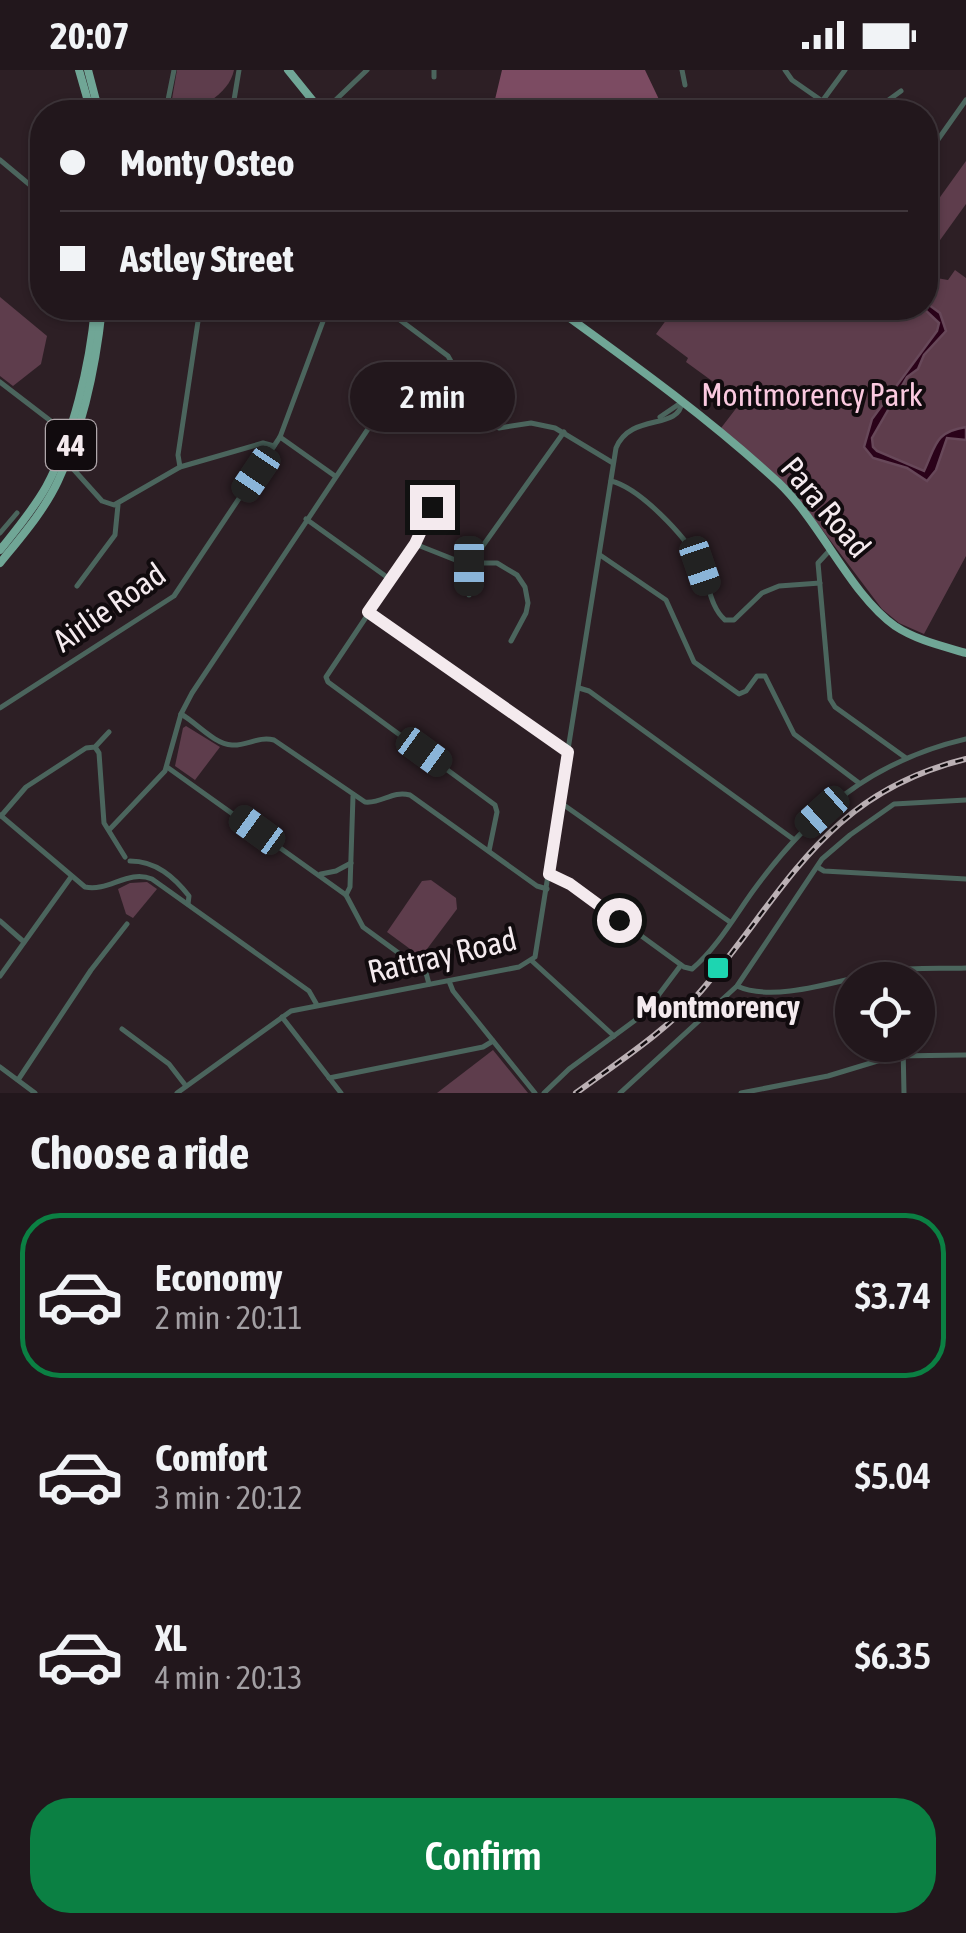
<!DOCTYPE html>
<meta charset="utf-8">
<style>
:root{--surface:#22171c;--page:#2e2429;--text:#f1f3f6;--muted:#a29fa3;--line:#3f363b;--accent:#0b8043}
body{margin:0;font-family:"Asap Condensed",sans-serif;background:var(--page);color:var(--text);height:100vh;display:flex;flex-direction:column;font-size:38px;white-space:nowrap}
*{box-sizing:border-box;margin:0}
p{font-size:32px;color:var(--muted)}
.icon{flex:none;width:55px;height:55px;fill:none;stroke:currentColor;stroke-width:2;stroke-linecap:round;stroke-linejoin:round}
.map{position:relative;height:1023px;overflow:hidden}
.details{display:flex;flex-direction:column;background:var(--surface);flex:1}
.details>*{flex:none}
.banner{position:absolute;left:30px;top:30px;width:908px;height:220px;border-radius:40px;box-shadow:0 2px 8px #0004,0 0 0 2px var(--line);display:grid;align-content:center;height:220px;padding:0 30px;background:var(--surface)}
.tools{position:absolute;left:835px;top:892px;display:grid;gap:20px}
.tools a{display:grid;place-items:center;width:100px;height:100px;border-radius:50%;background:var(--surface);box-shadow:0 2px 8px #0004,0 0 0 2px var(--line);font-size:50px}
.end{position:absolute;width:45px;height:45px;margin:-22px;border:12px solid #f4eaee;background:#111;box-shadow:0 0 0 5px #111}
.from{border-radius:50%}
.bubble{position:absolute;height:70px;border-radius:35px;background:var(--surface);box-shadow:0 2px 8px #0004,0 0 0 2px var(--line);font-size:32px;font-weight:600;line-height:70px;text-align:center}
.car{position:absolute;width:30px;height:60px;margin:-30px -15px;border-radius:12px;box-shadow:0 0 8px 2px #0007;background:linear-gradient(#222 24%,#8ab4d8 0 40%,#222 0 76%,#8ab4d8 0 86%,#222 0)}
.banner b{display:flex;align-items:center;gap:35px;height:95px;font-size:38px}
.banner b+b{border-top:2px solid var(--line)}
.banner i{width:25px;height:25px;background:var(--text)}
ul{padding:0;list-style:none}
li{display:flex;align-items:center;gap:30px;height:165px;margin:0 20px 15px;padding:0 10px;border:5px solid transparent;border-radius:40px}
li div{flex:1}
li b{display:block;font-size:38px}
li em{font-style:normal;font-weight:600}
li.current{border-color:var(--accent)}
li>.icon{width:90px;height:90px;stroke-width:1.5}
h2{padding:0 30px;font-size:45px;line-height:120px}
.cta{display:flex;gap:20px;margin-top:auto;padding:20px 30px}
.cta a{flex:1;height:115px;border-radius:40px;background:var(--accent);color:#fff;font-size:40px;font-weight:600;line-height:115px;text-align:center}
.status{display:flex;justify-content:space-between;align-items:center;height:70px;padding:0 50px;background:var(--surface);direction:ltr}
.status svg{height:28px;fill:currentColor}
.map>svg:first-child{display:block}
</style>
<div class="status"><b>20:07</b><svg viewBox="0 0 49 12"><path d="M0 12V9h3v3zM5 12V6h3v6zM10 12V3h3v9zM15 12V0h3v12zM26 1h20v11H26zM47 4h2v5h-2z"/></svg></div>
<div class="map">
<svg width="966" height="1023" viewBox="0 0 966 1023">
<rect width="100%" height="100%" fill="#2d1f25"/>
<g fill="#5e3d4c">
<path d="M177 0H234C229 25 197 42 174 42L171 35Z"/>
<polygon points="966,91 966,134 925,191 925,148"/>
<polygon points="955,200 966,208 966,486 924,564 899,553 882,539 793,421 721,358 741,332 686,292 688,288 656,264 675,238 925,238 925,206 948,210"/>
<polygon points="0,227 47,266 41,294 13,316 0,306"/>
<polygon points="186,656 220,677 195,710 175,696 183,658"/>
<polygon points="431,810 456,828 457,839 421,887 387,862 422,811"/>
<polygon points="147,812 157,819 133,848 126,844 118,819 130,813"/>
<polygon points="493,980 528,1023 437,1023"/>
</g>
<polygon fill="#7c4b62" points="502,0 645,0 665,42 647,42 624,34 600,42 492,42"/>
<path fill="#2a0219" stroke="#674859" stroke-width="2.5" d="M925 232 940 243 946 261 924 285 918 299 907 307 872 368 873 377 877 381 924 401C936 376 934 362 966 357V370L947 368 936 400 927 411 907 398 873 388 864 377 872 349 937 261 939 253 923 238Z"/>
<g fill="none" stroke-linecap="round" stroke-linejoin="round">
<g stroke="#4b655d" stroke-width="5">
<polyline points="434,0 434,7"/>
<polyline points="682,0 685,15"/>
<polyline points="785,0 792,10 838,42"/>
<polyline points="823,30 845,0"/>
<polyline points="170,42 167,35 174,0"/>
<polyline points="232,42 239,0"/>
<polyline points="323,42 367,0"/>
<polyline points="872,42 901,21"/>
<polyline points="925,88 966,30"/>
<polyline points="0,90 42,125"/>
<polyline points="384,238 448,286 486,353 499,358 531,353 555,358 613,393"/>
<polyline points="0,312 69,365"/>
<polyline points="378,341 390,339 413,349"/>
<polyline points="660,347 682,332"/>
<polyline points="280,367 335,406"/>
<polyline points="66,391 102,431 114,435 180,397 263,373 274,376"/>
<polyline points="180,397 178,385 200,238"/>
<path d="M611 411C640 418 685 466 699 492 709 511 709 536 725 550H734L762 523 779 516 820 513"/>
<polyline points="436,434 432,437 415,474 326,607 328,612 495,735 497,742 489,781"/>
<polyline points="306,449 391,510"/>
<polyline points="0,463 17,443"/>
<polyline points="415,474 463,493 497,493 517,505 525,517 528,533 526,543 511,571"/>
<polyline points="830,480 818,493 830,629 835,637 906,688"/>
<polyline points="600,485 666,530 694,592 739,624 746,621 757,606 765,606 794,664 859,713"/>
<polyline points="480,491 482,477 564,362"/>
<polyline points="469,493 469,525"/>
<polyline points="77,516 115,465 118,435"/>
<polyline points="368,542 568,683"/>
<polyline points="579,618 589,621 793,769"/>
<polyline points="0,638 174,526 280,367 328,238"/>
<path d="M181 644C197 653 214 674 232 675 247 676 258 666 274 670L365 732C382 734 392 720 410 725L537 816 547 819"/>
<polyline points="95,677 99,683 104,753 125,787"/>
<polyline points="167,697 346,825 363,857 426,903 429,914"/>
<polyline points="561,733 730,852"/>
<path d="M0 745 85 817C109 822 128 799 152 809L309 921 317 935"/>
<polyline points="1,746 26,717 86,678 95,677 109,662"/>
<polyline points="109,760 165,701 181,644 192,623 374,350 378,341 367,326"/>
<path d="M130 791C156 791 174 807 189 826L188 834"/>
<polyline points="819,798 824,801 966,809"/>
<polyline points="321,804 336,801 351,793"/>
<path d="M549 804 570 814 684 897 692 899C716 879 735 846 753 821 809 744 871 691 966 669"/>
<polyline points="346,825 350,817 353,726"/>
<polyline points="0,851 24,872"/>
<polyline points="532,891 614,966"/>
<polyline points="0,906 71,807"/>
<polyline points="903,910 903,900"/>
<polyline points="449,911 453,921 535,1023"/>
<path d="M737 916C775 934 845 908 886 901 912 897 940 899 966 898"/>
<polyline points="282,947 341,1023"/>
<polyline points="122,959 169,994 186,1016"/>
<polyline points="903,975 904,1023"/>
<polyline points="0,997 35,1023"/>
<polyline points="329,1008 483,977 493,971"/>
<polyline points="18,1010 91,900 127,854"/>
<path d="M177 1023 291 941 519 897 535 887 616 378C631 342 679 361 682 332"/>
<polyline points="544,1023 569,999 645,943 681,895"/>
<polyline points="620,1023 737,916 822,789 850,765 894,734 966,730"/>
<polyline points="741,1023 828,1006 894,986 966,985"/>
</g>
<g stroke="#70a696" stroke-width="8">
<polyline points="79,0 91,42"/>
<polyline points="88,0 99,42"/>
<polyline points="288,0 322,42"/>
<path d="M556 238C632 293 710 349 779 413 821 453 851 525 895 556 916 570 942 576 966 583"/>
<path d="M0 480C16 460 33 440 46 417 73 367 90 294 95 238"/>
<path d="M0 493C21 467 44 441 58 411 83 358 96 295 102 238"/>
</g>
<defs>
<path id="rail" d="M576 1023C618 992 667 961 701 921 787 820 824 724 966 689"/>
</defs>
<use href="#rail" stroke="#bbb0b4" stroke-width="6"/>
<use href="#rail" stroke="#110b0e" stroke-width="2.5" stroke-dasharray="8" stroke-linecap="butt"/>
</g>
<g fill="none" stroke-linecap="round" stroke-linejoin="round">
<polyline stroke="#f4eaee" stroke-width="12" points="432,437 415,474 368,542 568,682 549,804 570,814 619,850"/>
</g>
<rect fill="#1dd5b1" stroke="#110b0e" stroke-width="4" x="706" y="886" width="24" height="24" rx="5"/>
<g text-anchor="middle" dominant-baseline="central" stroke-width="8" stroke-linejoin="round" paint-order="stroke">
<rect fill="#110b0e" stroke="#b0a7ab" stroke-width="2.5" x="46" y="350" width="50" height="50" rx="8"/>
<g font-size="30" font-weight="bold" fill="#f4eaee">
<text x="71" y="375">44</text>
</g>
<g font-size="32" fill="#fac9df" stroke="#110b0e">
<text x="812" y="324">Montmorency Park</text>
</g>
<g font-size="32" fill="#f4eaee" stroke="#110b0e">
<text transform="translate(826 437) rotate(50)">Para Road</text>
<text transform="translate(109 537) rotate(-35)">Airlie Road</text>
<text transform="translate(442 885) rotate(-13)">Rattray Road</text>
</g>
<g font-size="32" font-weight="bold" fill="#f4eaee" stroke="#110b0e">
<text x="718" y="936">Montmorency</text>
</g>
</g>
</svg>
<div class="tools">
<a><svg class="icon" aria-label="locate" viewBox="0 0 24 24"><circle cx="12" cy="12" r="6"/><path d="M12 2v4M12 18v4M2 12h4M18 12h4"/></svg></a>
</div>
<i class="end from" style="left:619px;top:850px"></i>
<i class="end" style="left:432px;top:437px"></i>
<div class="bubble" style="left:350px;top:292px;width:165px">2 min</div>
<i class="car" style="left:256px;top:404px;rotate:214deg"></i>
<i class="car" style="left:469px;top:496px;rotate:180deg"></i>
<i class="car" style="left:700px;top:496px;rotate:161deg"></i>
<i class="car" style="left:424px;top:682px;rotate:126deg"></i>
<i class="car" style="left:822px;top:742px;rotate:228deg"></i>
<i class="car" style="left:257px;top:760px;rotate:306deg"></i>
<div class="banner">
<b><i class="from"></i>Monty Osteo</b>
<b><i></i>Astley Street</b>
</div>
</div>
<section class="details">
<h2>Choose a ride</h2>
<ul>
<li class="current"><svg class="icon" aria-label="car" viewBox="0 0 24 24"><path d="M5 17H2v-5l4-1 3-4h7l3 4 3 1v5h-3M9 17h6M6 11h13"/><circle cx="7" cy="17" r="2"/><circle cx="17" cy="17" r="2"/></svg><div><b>Economy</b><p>2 min · 20:11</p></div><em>$3.74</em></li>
<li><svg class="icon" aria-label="car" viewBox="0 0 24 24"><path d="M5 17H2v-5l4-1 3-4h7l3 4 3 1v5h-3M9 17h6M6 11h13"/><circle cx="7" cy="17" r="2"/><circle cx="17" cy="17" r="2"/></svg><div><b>Comfort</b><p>3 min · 20:12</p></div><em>$5.04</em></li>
<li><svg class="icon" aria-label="car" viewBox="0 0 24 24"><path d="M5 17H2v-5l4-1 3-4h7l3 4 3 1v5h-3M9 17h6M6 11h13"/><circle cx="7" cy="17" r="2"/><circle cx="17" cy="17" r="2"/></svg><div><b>XL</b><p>4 min · 20:13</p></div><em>$6.35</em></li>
</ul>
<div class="cta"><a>Confirm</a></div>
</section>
